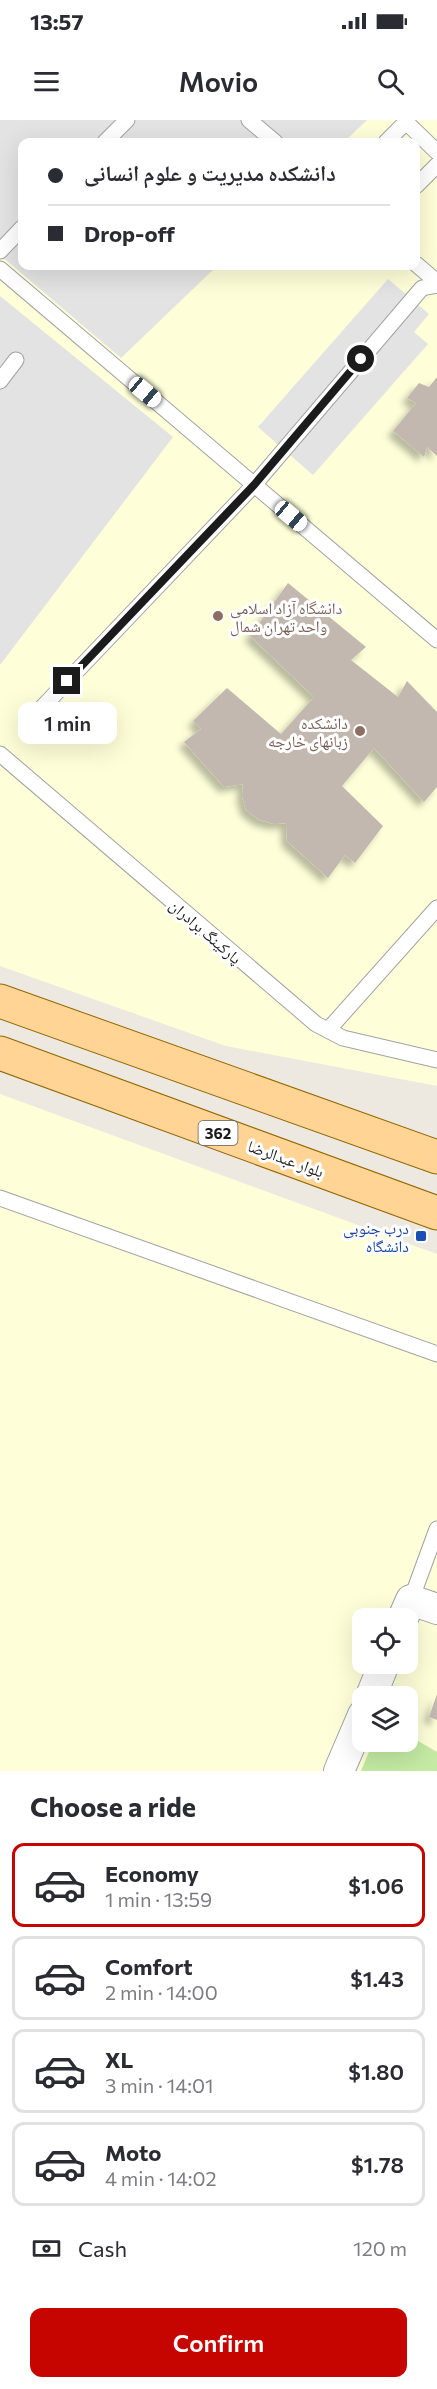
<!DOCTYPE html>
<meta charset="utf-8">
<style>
:root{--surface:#fff;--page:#f2f2f3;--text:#2b2b33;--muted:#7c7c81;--line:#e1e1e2;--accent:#c70500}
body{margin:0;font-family:Commissioner,"Noto Naskh Arabic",sans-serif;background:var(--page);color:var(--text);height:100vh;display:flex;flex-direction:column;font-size:22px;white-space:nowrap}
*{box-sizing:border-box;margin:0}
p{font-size:20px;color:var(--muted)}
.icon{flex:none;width:33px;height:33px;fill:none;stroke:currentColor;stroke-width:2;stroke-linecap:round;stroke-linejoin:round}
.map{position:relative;height:1651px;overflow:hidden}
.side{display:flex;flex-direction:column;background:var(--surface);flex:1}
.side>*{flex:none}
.banner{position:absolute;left:18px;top:18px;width:402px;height:132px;border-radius:12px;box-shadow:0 6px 24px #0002;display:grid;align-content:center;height:132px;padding:0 30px;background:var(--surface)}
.fabs{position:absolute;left:352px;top:1488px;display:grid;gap:12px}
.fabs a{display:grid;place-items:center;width:66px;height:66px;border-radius:12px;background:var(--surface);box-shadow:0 6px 24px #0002;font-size:30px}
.end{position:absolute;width:27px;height:27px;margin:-14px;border:8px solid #1b1b1b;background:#fff;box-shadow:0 0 0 3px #fff}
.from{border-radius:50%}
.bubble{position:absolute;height:42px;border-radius:12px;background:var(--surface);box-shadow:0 6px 24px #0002;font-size:20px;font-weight:600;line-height:42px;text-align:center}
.car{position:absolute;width:18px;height:36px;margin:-18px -9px;border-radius:8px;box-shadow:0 0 4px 2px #0007;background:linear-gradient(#fff 24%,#345 0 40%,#fff 0 76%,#345 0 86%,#fff 0)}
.banner b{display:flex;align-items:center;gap:21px;height:57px;font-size:22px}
.banner b+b{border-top:2px solid var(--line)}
.banner i{width:15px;height:15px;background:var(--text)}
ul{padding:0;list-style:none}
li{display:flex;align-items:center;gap:18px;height:84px;margin:0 12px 9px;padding:0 18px;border:3px solid var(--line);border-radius:12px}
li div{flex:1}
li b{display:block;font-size:22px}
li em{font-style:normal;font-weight:600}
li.current{border-color:var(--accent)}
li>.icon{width:54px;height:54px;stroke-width:1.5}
h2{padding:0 30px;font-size:27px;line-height:72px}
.pay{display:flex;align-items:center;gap:15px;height:66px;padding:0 30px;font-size:22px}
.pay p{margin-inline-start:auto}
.primary-button{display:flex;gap:12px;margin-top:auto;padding:12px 30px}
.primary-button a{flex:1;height:69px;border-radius:12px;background:var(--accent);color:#fff;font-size:24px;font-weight:600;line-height:69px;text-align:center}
.status{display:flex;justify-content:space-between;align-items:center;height:42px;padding:0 30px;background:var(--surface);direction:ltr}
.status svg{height:16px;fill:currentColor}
header{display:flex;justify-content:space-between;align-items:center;height:78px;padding:0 30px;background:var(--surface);font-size:27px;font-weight:600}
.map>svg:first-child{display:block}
</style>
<div class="status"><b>13:57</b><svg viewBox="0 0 49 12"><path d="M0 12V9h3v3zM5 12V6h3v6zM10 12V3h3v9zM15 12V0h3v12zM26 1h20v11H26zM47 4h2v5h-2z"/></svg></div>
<header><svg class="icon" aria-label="menu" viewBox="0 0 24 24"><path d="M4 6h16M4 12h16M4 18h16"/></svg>Movio<svg class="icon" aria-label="search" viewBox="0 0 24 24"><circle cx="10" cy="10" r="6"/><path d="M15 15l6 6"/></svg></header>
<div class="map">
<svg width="437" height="1651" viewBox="0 0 437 1651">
<defs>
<filter id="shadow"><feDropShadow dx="-5.5" dy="5.5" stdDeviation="3" flood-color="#0004"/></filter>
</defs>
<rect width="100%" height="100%" fill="#ede9e0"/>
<g fill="#feffd8" fill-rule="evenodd">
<path d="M0 0H437V966L226 926 0 846ZM22 22H416V146H22Z"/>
<path d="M0 974 437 1134V1651H0ZM363 1498H408V1544H363ZM363 1576H408V1622H363Z"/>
</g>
<polygon fill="#c4eaa3" points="408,1615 437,1632 437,1651 361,1651 373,1622 408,1622"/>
<g fill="#e3e3e3">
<polygon points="0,0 367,0 344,22 22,22 22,146 217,146 121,238 0,135"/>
<polygon points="388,159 429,194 414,212 428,224 313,355 258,307"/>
<polygon points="0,176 173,317 0,545"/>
</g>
<g fill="#c2b8b0" filter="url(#shadow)">
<polygon points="437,257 437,336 427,327 424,337 393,311 416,283 407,278 419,263 429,267"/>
<polygon points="288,463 366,527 351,540 398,577 407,561 437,592 437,667 424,682 374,628 342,666 383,706 355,743 345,735 328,758 287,721 286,703 274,704 259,700 246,690 242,676 243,664 224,667 184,622 201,609 193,601 227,568 281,614 314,577 250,516"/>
<polygon points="437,1574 437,1600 429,1597"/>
</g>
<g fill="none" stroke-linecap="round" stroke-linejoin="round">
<defs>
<g id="service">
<polyline points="249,0 275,22"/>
<polyline points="105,22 127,0"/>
<polyline points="386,22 406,2 437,32"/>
<polyline points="416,66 437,45"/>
<polyline points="0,131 22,108"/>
<polyline points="416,144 437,162"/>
<polyline points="0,149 437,520"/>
<polyline points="0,261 16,240"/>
<polyline points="36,594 254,365 422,168 437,165"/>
<polyline points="0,634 316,904 343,918 437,940"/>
<polyline points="328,910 437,788"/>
<polyline points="0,1078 437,1234"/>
<polyline points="411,1480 437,1409"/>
</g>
<g id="minor">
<polyline points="403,1498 411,1480 437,1489"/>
<polyline points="371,1576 384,1544"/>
<polyline points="339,1651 363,1595"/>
</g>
<g id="primary">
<polyline points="0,881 437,1037"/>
<polyline points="0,933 437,1093"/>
</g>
</defs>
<use href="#service" stroke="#a2a2a2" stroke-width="17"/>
<use href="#minor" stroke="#a2a2a2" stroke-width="32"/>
<use href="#primary" stroke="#936600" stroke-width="35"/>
<use href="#service" stroke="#fff" stroke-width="15"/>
<use href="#minor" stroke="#fff" stroke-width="30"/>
<use href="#primary" stroke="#ffd494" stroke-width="33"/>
</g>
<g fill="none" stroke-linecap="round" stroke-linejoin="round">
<polyline stroke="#1b1b1b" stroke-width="8" points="67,561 254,365 361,239"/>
</g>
<g fill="#8d6e63" stroke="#fff" stroke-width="2">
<circle cx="218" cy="496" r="6"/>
<circle cx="360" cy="611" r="6"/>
</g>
<rect fill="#1a4fb4" stroke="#fff" stroke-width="2" x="415" y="1110" width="12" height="12" rx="3"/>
<g text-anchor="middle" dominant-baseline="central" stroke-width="6" stroke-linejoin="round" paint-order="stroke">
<rect fill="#fff" stroke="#5f5f5f" stroke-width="1.5" x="198.5" y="1001" width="39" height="24" rx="4.5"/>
<g font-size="15" font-weight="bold" fill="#1b1b1b">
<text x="218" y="1013">362</text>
</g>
<g font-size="16" fill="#785e54" stroke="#fff" text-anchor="start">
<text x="230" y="487">دانشگاه آزاد اسلامی<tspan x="230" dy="18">واحد تهران شمال</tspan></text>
<text x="348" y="602" text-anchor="end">دانشکده<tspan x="348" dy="18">زبانهای خارجه</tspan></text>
</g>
<g font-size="16" fill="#1b1b1b" stroke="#fff">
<text transform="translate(206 811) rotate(41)">پارکینگ برادران</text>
<text transform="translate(286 1038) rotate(20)">بلوار عبدالرضا</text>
</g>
<g font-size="16" fill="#164399" stroke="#fff" text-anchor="end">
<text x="409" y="1107">درب جنوبی<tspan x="409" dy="18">دانشگاه</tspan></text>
</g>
</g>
</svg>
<div class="fabs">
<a><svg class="icon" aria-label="locate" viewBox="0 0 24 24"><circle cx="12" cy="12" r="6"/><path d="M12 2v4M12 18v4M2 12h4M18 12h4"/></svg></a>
<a><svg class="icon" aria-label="layers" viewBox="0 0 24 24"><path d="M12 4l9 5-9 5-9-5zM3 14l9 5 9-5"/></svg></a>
</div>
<i class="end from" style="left:361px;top:239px"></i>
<i class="end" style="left:67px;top:561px"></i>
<div class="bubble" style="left:18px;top:582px;width:99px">1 min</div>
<i class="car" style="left:145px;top:272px;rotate:130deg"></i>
<i class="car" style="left:291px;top:396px;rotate:130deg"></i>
<div class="banner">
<b><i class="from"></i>دانشکده مدیریت و علوم انسانی</b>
<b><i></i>Drop-off</b>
</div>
</div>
<section class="side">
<h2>Choose a ride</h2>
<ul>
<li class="current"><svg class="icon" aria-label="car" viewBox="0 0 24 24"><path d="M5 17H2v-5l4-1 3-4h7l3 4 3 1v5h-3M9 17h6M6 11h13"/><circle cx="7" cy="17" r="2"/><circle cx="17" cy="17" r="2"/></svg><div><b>Economy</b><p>1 min · 13:59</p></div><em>$1.06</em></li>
<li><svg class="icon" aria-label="car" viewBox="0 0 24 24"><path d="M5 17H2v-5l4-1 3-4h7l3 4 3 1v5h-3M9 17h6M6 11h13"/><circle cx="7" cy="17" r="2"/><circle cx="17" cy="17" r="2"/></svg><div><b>Comfort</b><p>2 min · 14:00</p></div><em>$1.43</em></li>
<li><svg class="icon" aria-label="car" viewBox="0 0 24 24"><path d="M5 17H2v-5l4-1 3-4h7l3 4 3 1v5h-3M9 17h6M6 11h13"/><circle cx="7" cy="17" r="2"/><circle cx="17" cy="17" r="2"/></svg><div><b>XL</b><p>3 min · 14:01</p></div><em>$1.80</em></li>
<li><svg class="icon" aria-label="car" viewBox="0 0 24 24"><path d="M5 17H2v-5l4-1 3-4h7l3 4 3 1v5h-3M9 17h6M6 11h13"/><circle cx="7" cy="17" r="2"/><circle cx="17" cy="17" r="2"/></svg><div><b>Moto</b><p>4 min · 14:02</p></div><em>$1.78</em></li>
</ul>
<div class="pay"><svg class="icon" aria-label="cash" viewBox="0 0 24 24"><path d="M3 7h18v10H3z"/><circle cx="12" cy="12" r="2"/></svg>Cash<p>120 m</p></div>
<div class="primary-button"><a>Confirm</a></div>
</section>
